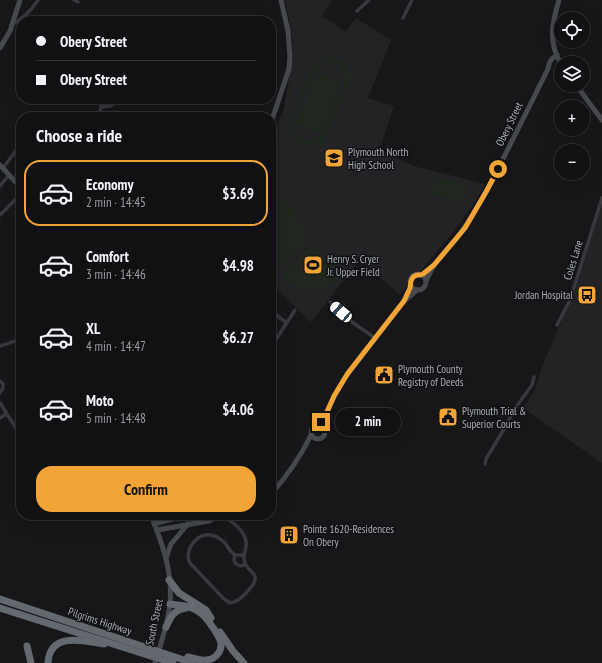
<!DOCTYPE html>
<meta charset="utf-8">
<style>
:root{--surface:#111113;--page:#1e1f21;--text:#f1f3f6;--muted:#9c9da0;--line:#303133;--accent:#f2a536}
body{margin:0;font-family:"PT Sans Narrow",sans-serif;background:var(--page);color:var(--text);height:100vh;display:flex;flex-direction:column;font-size:15px;white-space:nowrap}
*{box-sizing:border-box;margin:0}
p{font-size:13px;color:var(--muted)}
.icon{flex:none;width:22px;height:22px;fill:none;stroke:currentColor;stroke-width:2;stroke-linecap:round;stroke-linejoin:round}
.map{position:relative;flex:1;overflow:hidden}
.details{position:absolute;left:16px;top:112px;width:260px;height:408px;display:flex;flex-direction:column;background:var(--surface);border-radius:16px;box-shadow:0 4px 16px #0002,0 0 0 1px var(--line)}
.details>*{flex:none}
.top-card{position:absolute;left:16px;top:16px;width:260px;height:88px;border-radius:16px;box-shadow:0 4px 16px #0002,0 0 0 1px var(--line);display:grid;align-content:center;height:88px;padding:0 20px;background:var(--surface)}
.controls{position:absolute;left:554px;top:12px;display:grid;gap:8px}
.controls a{display:grid;place-items:center;width:36px;height:36px;border-radius:50%;background:var(--surface);box-shadow:0 4px 16px #0002,0 0 0 1px var(--line);font-size:20px}
.end{position:absolute;width:18px;height:18px;margin:-9px;border:5px solid #f2a536;background:#111;box-shadow:0 0 0 2px #111}
.from{border-radius:50%}
.bubble{position:absolute;height:28px;border-radius:14px;background:var(--surface);box-shadow:0 4px 16px #0002,0 0 0 1px var(--line);font-size:13px;font-weight:800;line-height:28px;text-align:center}
.car{position:absolute;width:12px;height:24px;margin:-12px -6px;border-radius:5px;box-shadow:0 0 3px 1px #0007;background:linear-gradient(#fff 24%,#345 0 40%,#fff 0 76%,#345 0 86%,#fff 0)}
.top-card b{display:flex;align-items:center;gap:14px;height:38px;font-size:15px}
.top-card b+b{border-top:1px solid var(--line)}
.top-card i{width:10px;height:10px;background:var(--text)}
ul{padding:0;list-style:none}
li{display:flex;align-items:center;gap:12px;height:66px;margin:0 8px 6px;padding:0 12px;border:2px solid transparent;border-radius:16px}
li div{flex:1}
li b{display:block;font-size:15px}
li em{font-style:normal;font-weight:800}
li.on{border-color:var(--accent)}
li>.icon{width:36px;height:36px;stroke-width:1.5}
h2{padding:0 20px;font-size:18px;line-height:48px}
.button{display:flex;gap:8px;margin-top:auto;padding:8px 20px}
.button a{flex:1;height:46px;border-radius:16px;background:var(--accent);color:#111;font-size:16px;font-weight:800;line-height:46px;text-align:center}
.map>svg:first-child{display:block}
</style>
<div class="map">
<svg width="602" height="663" viewBox="0 0 602 663">
<rect width="100%" height="100%" fill="#171719"/>
<g fill="#232326">
<polygon points="285,0 331,0 332,1 322,16 346,32 356,18 391,40 368,98 394,106 379,151 414,166 485,184 476,200 452,234 400,295 360,260 311,322 271,284 271,137 278,124 284,107 292,61 293,49 292,37"/>
<polygon points="602,204 602,463 523,408 536,388 542,366 574,292"/>
</g>
<g fill="#1f271f" fill-rule="evenodd">
<path d="M329 58C339 58 345 63 349 72L350 71 354 73 321 147 317 145 318 143C302 148 288 139 289 121L311 68 318 61ZM329 62C341 64 347 72 344 84L321 135C308 146 292 138 293 121L315 71 321 64Z"/>
<polygon points="319,72 341,82 319,133 296,123"/>
<polygon points="436,178 467,184 463,201 432,195"/>
<polygon points="271,193 277,194 291,208 308,240 273,274 271,272"/>
<path d="M309 248H314L342 273C335 288 316 292 301 288 294 286 288 281 282 277Z"/>
</g>
<g fill="none" stroke-linecap="round" stroke-linejoin="round">
<g stroke="#38393e" stroke-width="3.5">
<polyline points="74,0 78,2"/>
<polyline points="357,11 369,0"/>
<polyline points="403,18 412,0"/>
<path d="M13 24C24 18 31 11 38 0"/>
<polyline points="101,107 110,106 113,104 113,99"/>
<polyline points="100,117 100,111 103,99"/>
<polyline points="15,152 21,157"/>
<polyline points="3,168 15,152 21,146"/>
<polyline points="0,186 9,175"/>
<polyline points="0,215 21,194"/>
<polyline points="330,302 352,322 375,338"/>
<polyline points="271,311 287,323"/>
<polyline points="557,325 569,302 576,281 602,198"/>
<polyline points="0,346 21,339"/>
<polyline points="271,347 295,310"/>
<polyline points="0,381 3,384 3,388 0,393"/>
<polyline points="0,403 21,436"/>
<polyline points="0,418 6,414"/>
<polyline points="485,464 486,459 507,424 513,411 532,385 534,377"/>
<path d="M223 516C232 521 245 531 246 542 247 546 245 550 244 555"/>
<path d="M235 555H244C242 576 269 569 246 593 241 598 237 602 230 603L223 598 190 563C187 557 188 551 191 546 200 531 214 532 225 543 228 547 230 552 235 555L234 560 236 564 240 566 245 565"/>
</g>
<g stroke="#46494e" stroke-width="5">
<path d="M559 0C552 23 548 42 561 64"/>
<polyline points="0,48 10,31 20,0"/>
<polyline points="576,85 602,120"/>
<polyline points="271,122 276,108 289,69 290,56 288,31 281,0"/>
<polyline points="0,165 21,188"/>
<circle cx="418" cy="282" r="8"/>
<path d="M426 281 434 265 457 238 471 218 491 183 548 69C549 63 550 59 557 55"/>
<circle cx="318" cy="432" r="7"/>
<polyline points="325,431 327,412 334,397 344,379 404,301 417,290"/>
<path d="M271 494C287 476 301 456 311 435"/>
<path d="M151 515C162 543 173 572 170 603 168 624 161 643 155 663"/>
<path d="M154 524C174 518 195 513 216 517"/>
<polyline points="157,530 209,521 216,517 227,515"/>
<polyline points="166,558 171,544 188,524"/>
</g>
<g stroke="#64686f" stroke-width="7">
<polyline points="169,580 179,593 206,610 211,618"/>
<polyline points="0,599 193,663"/>
<path d="M170 604C183 606 191 605 202 614 207 618 210 624 214 629 216 633 220 638 221 643 222 652 215 659 207 660 200 661 194 658 188 657"/>
<polyline points="0,608 173,663"/>
<path d="M166 627C171 616 174 610 186 608"/>
<polyline points="220,632 233,651 244,663"/>
<polyline points="27,646 31,663"/>
<path d="M48 663C50 631 84 641 104 644"/>
</g>
</g>
<g fill="none" stroke-linecap="round" stroke-linejoin="round">
<polyline stroke="#f2a536" stroke-width="5" points="321,422 327,412 334,396 348,373 404,301 410,288 411,281 413,277 417,275 420,275 423,274 434,265 465,228 486,192 498,169"/>
</g>
<defs>
<symbol id="school-square" viewBox="-11 -11 22 22"><rect x="-9" y="-9" width="18" height="18" rx="4" fill="#f2a536" stroke="#121214"/><path d="M0-5L7-2L0 1L-7-2ZM-4 1L0 2.5L4 1V4Q0 6-4 4Z" fill="#111"/></symbol>
<symbol id="stadium-square" viewBox="-11 -11 22 22"><rect x="-9" y="-9" width="18" height="18" rx="4" fill="#f2a536" stroke="#121214"/><path d="M0-5a6.5 5 0 1 0 0 10a6.5 5 0 1 0 0-10ZM-3.5-1.8h7v3.6h-7Z" fill="#111"/></symbol>
<symbol id="bus-square" viewBox="-11 -11 22 22"><rect x="-9" y="-9" width="18" height="18" rx="4" fill="#f2a536" stroke="#121214"/><path d="M-5-6H5V4H4V6H2V4H-2V6H-4V4H-5ZM-3.5-4V0h7V-4ZM-3.5 1.2v1.5H-2V1.2ZM2 1.2v1.5H3.5V1.2Z" fill="#111"/></symbol>
<symbol id="civic-square" viewBox="-11 -11 22 22"><rect x="-9" y="-9" width="18" height="18" rx="4" fill="#f2a536" stroke="#121214"/><path d="M-.6-6.5H3V-4.5H.6V-3L4-1V1h2V6H-6V1h2V-1L-.6-3ZM-1.2 2.5V6h2.4V2.5Z" fill="#111"/></symbol>
<symbol id="building-square" viewBox="-11 -11 22 22"><rect x="-9" y="-9" width="18" height="18" rx="4" fill="#f2a536" stroke="#121214"/><path d="M-4-6H4V6H1V3H-1V6H-4ZM-2.5-4.3h1.7v1.8h-1.7ZM.8-4.3h1.7v1.8H.8ZM-2.5-1h1.7V.8h-1.7ZM.8-1h1.7V.8H.8Z" fill="#111"/></symbol>
</defs>
<g fill-rule="evenodd">
<use href="#school-square" x="323" y="147" width="22" height="22"/>
<use href="#stadium-square" x="302" y="254" width="22" height="22"/>
<use href="#bus-square" x="576" y="284" width="22" height="22"/>
<use href="#civic-square" x="373" y="364" width="22" height="22"/>
<use href="#civic-square" x="437" y="406" width="22" height="22"/>
<use href="#building-square" x="278" y="524" width="22" height="22"/>
</g>
<g text-anchor="middle" dominant-baseline="central" stroke-width="3" stroke-linejoin="round" paint-order="stroke">
<g font-size="11" fill="#a9afb9" stroke="#121214">
<text transform="translate(509 124) rotate(-64)">Obery Street</text>
<text transform="translate(573 260) rotate(-73)">Coles Lane</text>
<text transform="translate(100 621) rotate(18)">Pilgrims Highway</text>
<text transform="translate(154 622) rotate(-78)">South Street</text>
</g>
<g font-size="11" fill="#a9afb9" stroke="#121214" text-anchor="start">
<text x="348" y="152">Plymouth North<tspan x="348" dy="13">High School</tspan></text>
<text x="327" y="259">Henry S. Cryer<tspan x="327" dy="13">Jr. Upper Field</tspan></text>
<text x="573" y="295" text-anchor="end">Jordan Hospital</text>
<text x="398" y="369">Plymouth County<tspan x="398" dy="13">Registry of Deeds</tspan></text>
<text x="462" y="411">Plymouth Trial &amp;<tspan x="462" dy="13">Superior Courts</tspan></text>
<text x="303" y="529">Pointe 1620-Residences<tspan x="303" dy="13">On Obery</tspan></text>
</g>
</g>
</svg>
<div class="controls">
<a><svg class="icon" aria-label="locate" viewBox="0 0 24 24"><circle cx="12" cy="12" r="6"/><path d="M12 2v4M12 18v4M2 12h4M18 12h4"/></svg></a>
<a><svg class="icon" aria-label="layers" viewBox="0 0 24 24"><path d="M12 4l9 5-9 5-9-5zM3 14l9 5 9-5"/></svg></a>
<a>+</a>
<a>−</a>
</div>
<i class="end from" style="left:498px;top:169px"></i>
<i class="end" style="left:321px;top:422px"></i>
<div class="bubble" style="left:335px;top:408px;width:66px">2 min</div>
<i class="car" style="left:341px;top:312px;rotate:311deg"></i>
<div class="top-card">
<b><i class="from"></i>Obery Street</b>
<b><i></i>Obery Street</b>
</div>
<section class="details">
<h2>Choose a ride</h2>
<ul>
<li class="on"><svg class="icon" aria-label="car" viewBox="0 0 24 24"><path d="M5 17H2v-5l4-1 3-4h7l3 4 3 1v5h-3M9 17h6M6 11h13"/><circle cx="7" cy="17" r="2"/><circle cx="17" cy="17" r="2"/></svg><div><b>Economy</b><p>2 min · 14:45</p></div><em>$3.69</em></li>
<li><svg class="icon" aria-label="car" viewBox="0 0 24 24"><path d="M5 17H2v-5l4-1 3-4h7l3 4 3 1v5h-3M9 17h6M6 11h13"/><circle cx="7" cy="17" r="2"/><circle cx="17" cy="17" r="2"/></svg><div><b>Comfort</b><p>3 min · 14:46</p></div><em>$4.98</em></li>
<li><svg class="icon" aria-label="car" viewBox="0 0 24 24"><path d="M5 17H2v-5l4-1 3-4h7l3 4 3 1v5h-3M9 17h6M6 11h13"/><circle cx="7" cy="17" r="2"/><circle cx="17" cy="17" r="2"/></svg><div><b>XL</b><p>4 min · 14:47</p></div><em>$6.27</em></li>
<li><svg class="icon" aria-label="car" viewBox="0 0 24 24"><path d="M5 17H2v-5l4-1 3-4h7l3 4 3 1v5h-3M9 17h6M6 11h13"/><circle cx="7" cy="17" r="2"/><circle cx="17" cy="17" r="2"/></svg><div><b>Moto</b><p>5 min · 14:48</p></div><em>$4.06</em></li>
</ul>
<div class="button"><a>Confirm</a></div>
</section>
</div>
